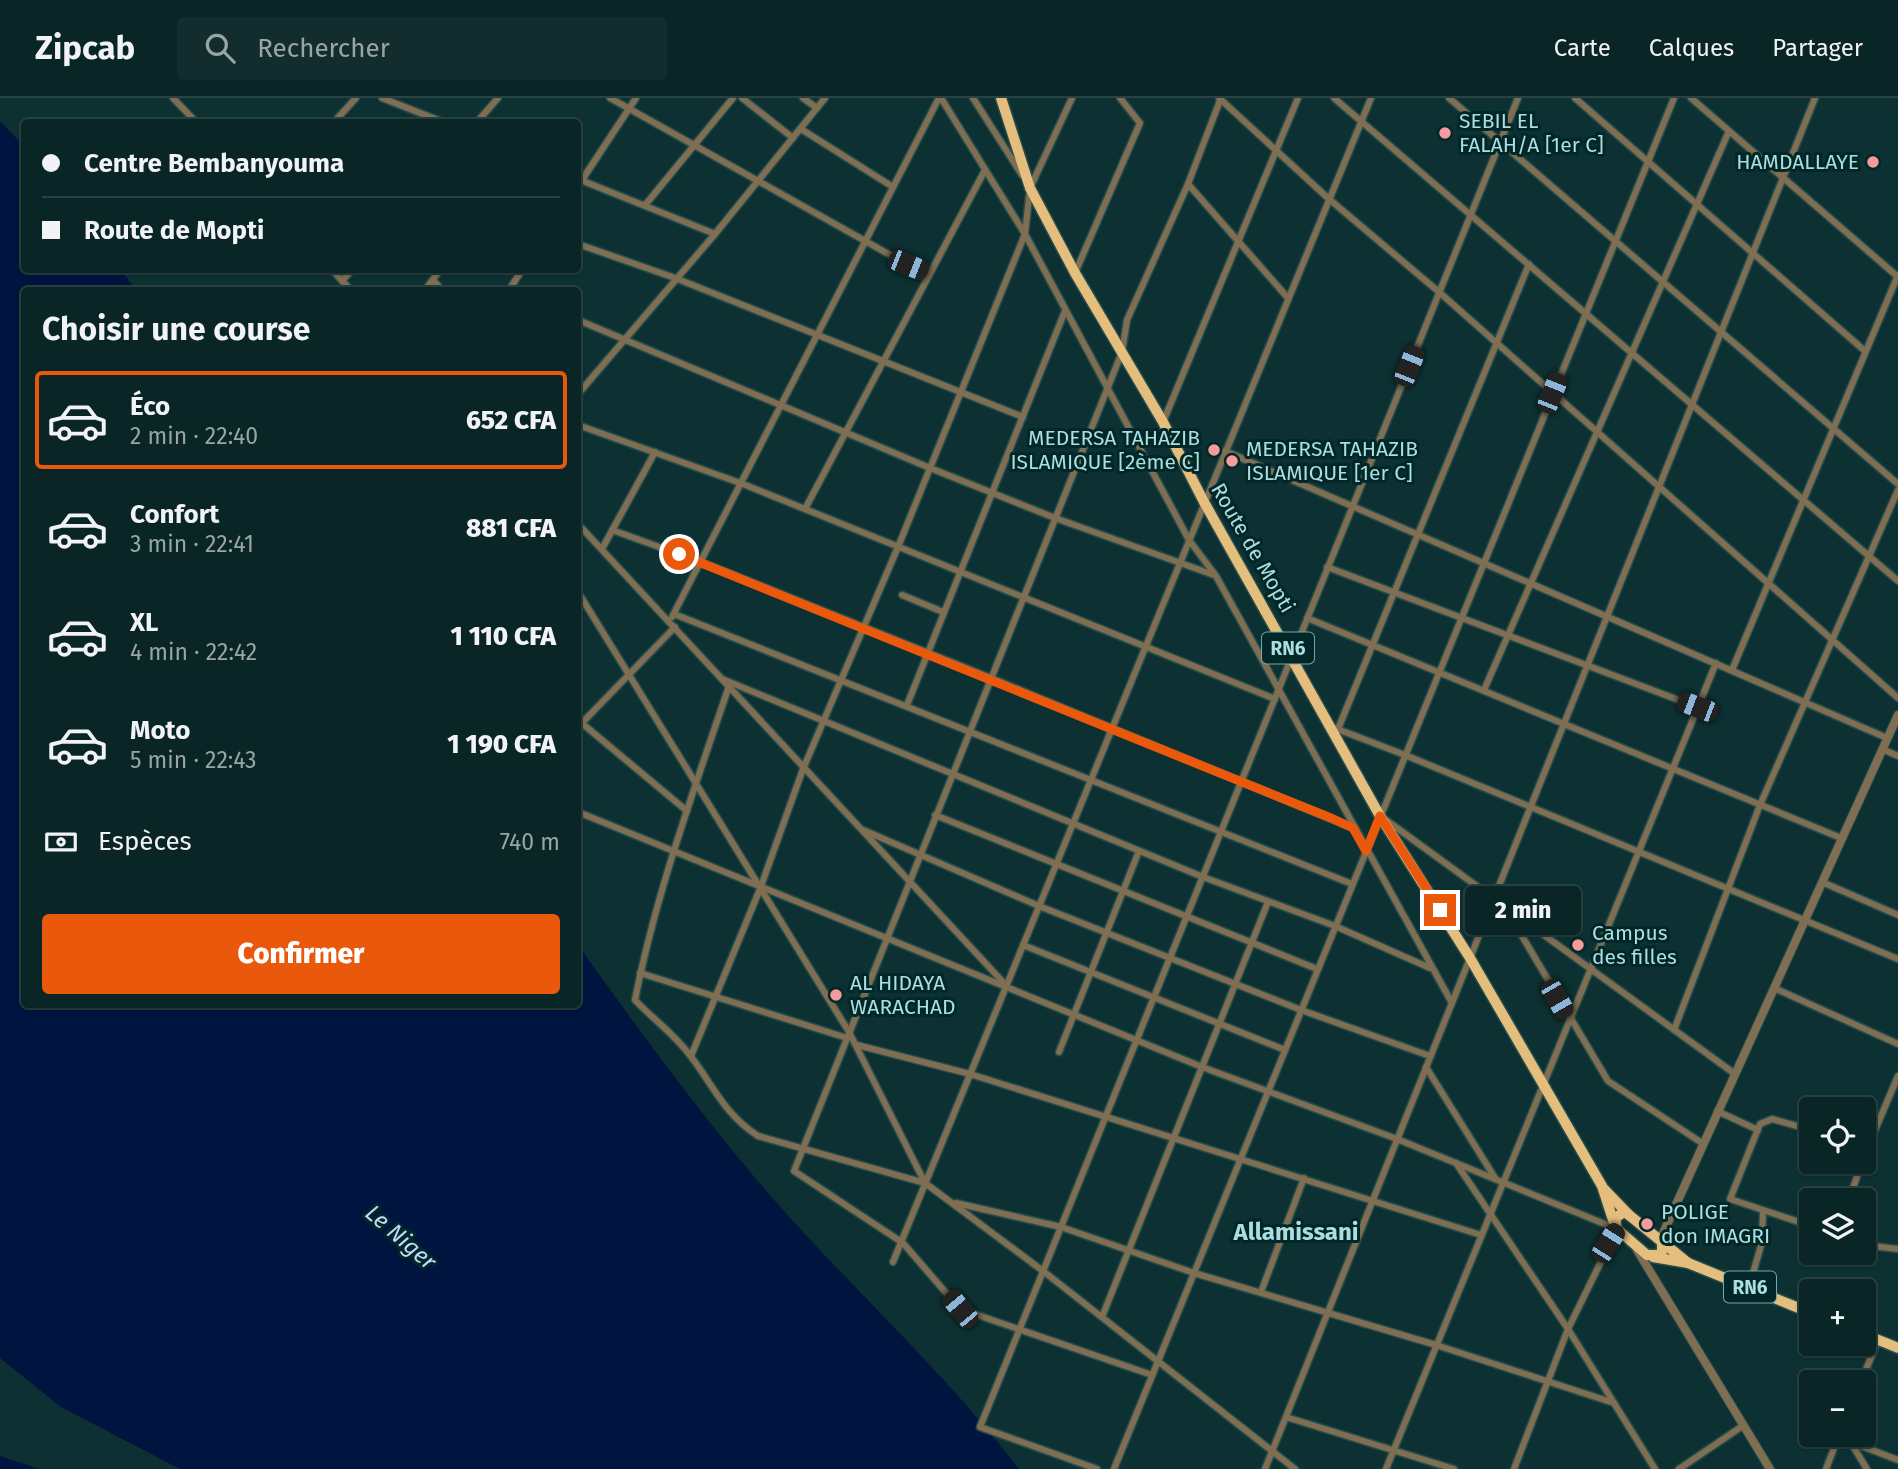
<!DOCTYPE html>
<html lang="fr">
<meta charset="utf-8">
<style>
:root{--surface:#0a2526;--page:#132d2e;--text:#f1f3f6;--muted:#99a5a7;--line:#2a4243;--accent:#ea580c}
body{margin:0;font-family:"Fira Sans",sans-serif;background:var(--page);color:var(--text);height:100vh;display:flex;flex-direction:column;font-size:26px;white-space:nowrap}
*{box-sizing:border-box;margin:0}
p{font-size:23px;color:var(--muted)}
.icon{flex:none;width:38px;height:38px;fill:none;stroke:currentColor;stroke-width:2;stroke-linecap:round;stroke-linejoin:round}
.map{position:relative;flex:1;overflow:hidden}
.sheet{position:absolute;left:21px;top:189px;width:560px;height:721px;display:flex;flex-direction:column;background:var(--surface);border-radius:7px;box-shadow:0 2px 5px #0004,0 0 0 2px var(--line)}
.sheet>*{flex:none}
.top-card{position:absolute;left:21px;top:21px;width:560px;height:154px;border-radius:7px;box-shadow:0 2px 5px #0004,0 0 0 2px var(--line);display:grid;align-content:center;height:154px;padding:0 21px;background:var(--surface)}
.fabs{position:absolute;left:1799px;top:999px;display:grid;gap:14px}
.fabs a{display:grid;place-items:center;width:77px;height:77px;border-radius:7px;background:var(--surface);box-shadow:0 2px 5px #0004,0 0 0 2px var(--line);font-size:35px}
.end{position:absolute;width:32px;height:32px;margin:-16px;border:9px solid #ea580c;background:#fff;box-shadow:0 0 0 4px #fff}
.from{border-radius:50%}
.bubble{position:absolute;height:49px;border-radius:7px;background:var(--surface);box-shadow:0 2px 5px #0004,0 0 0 2px var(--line);font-size:23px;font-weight:800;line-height:49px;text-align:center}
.car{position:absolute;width:21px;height:42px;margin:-21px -10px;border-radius:9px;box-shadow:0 0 5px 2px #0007;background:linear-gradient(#222 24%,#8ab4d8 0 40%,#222 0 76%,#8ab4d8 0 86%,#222 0)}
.top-card b{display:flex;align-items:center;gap:24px;height:66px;font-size:26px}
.top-card b+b{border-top:2px solid var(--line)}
.top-card i{width:18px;height:18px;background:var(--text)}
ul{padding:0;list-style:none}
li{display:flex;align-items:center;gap:21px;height:98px;margin:0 14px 10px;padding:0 7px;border:4px solid transparent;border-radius:7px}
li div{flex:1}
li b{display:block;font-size:26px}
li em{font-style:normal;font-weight:800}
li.on{border-color:var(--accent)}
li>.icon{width:63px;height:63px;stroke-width:1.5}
h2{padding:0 21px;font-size:32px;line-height:84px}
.pay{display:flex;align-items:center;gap:18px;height:77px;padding:0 21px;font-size:26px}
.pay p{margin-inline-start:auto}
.action{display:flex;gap:14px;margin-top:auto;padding:14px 21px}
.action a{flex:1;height:80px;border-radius:7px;background:var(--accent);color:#fff;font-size:28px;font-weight:800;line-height:80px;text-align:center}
header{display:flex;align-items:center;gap:42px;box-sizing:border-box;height:98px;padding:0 35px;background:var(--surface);border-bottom:2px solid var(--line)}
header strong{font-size:33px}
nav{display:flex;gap:38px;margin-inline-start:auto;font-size:24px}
.search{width:490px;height:63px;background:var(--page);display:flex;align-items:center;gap:18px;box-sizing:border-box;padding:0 24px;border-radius:7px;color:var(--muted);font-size:26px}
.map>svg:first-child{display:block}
</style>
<header>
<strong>Zipcab</strong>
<div class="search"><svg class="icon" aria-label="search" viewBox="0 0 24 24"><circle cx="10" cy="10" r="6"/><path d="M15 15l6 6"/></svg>Rechercher</div>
<nav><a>Carte</a><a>Calques</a><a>Partager</a></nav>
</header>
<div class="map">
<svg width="1898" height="1371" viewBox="0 0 1898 1371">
<rect width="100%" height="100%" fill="#0d3132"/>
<g fill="#001440">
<path d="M0 23 24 48V172H121L136 192H24V906H578V847C633 924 690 1002 751 1075 837 1178 938 1265 1019 1371H180L61 1309 0 1260Z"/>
<polygon points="0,1358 40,1371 0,1371"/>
</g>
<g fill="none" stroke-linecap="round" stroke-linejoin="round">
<defs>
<g id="minor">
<polyline points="173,0 196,24"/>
<polyline points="382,0 443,24"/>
<polyline points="610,0 908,167 928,175"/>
<polyline points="742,0 793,40"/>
<polyline points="803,0 817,10"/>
<polyline points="941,0 1025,136 1189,442 1216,478 1452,905"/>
<polyline points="973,0 1022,77"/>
<polyline points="1219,0 1329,101 1439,194 1898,600"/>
<polyline points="1334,0 1898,483"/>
<polyline points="1449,0 1898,386"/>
<polyline points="1575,0 1865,253"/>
<polyline points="1691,0 1898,179"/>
<polyline points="334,24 356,0"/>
<polyline points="477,24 498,0"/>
<polyline points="801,31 893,89"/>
<polyline points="578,81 715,136"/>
<polyline points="1188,86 1288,200"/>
<polyline points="578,88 636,0"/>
<polyline points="646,106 733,0"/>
<polyline points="578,146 675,180 1023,319"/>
<polyline points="332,172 351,192"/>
<polyline points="1075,175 1140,25 1120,0"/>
<polyline points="433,182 442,192"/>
<polyline points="342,183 352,172"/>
<polyline points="425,192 440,172"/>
<polyline points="509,192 522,172"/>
<polyline points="578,222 930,370 1055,420 1214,477"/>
<polyline points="578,296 715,136 825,0"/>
<polyline points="1163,324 1298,0"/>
<polyline points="578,327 743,386 1275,601"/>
<polyline points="1225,353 1887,640"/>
<polyline points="805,411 985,72"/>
<polyline points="578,426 1002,883"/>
<polyline points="612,432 701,464 991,580 1353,730"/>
<polyline points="602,451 655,354"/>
<polyline points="1327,469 1697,609"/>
<polyline points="578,494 849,934 925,1085 1043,1173 1295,1371"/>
<polyline points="902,497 943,514"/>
<polyline points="674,516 1352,786"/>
<polyline points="672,519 939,0"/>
<polyline points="1307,520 1841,740"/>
<polyline points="1732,572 1898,177"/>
<polyline points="722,581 1203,779 1335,828 1430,870"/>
<path d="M729 588C694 692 656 795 635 902 653 921 673 935 689 956 714 988 723 1015 758 1038L925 1085"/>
<polyline points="1484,592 1729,33"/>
<polyline points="907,607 1065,213"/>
<polyline points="578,622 687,713"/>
<polyline points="578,629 675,529"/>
<polyline points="1332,629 1405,657 1898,861"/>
<polyline points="1338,631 1529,166"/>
<polyline points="1882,651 1898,658"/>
<polyline points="578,714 1202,969 1397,1041 1617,1131 1568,1231 1514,1371"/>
<polyline points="935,717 1317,871"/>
<polyline points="1386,722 1735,976"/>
<polyline points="863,732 1039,808 1301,912 1430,958"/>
<polyline points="1822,784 1898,817"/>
<polyline points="1509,816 1608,983 1702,1045"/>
<polyline points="1023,847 1285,952"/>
<polyline points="640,875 847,940"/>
<polyline points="1774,890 1898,946"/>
<polyline points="1674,932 1760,707 1898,392"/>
<polyline points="857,947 970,976 1481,1137"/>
<polyline points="1059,954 1139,753"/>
<polyline points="691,958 760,791 803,671 898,449 1025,136 1030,90 1072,0"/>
<polyline points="1426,969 1495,1080"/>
<polyline points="1717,1013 1758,1032"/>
<polyline points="1811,1032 1772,1021 1760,1026 1730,1101 1811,1128"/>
<polyline points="1864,1058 1898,978"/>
<polyline points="1456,1065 1568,1231 1655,1371"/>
<polyline points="1849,1102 1862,1064"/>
<polyline points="956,1105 1061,1129 1194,1175 1436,1247 1614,1305"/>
<polyline points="1864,1147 1898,1151"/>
<polyline points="893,1164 1371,0"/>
<polyline points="1749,1189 1762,1144 1763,1113"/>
<polyline points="1261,1194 1304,1080"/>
<polyline points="1102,1219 1268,804"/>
<polyline points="1152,1277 960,1211 903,1145 794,1073 1122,254 1127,222 1188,86 1221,0"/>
<polyline points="1861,1284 1878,1242"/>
<polyline points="1286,1319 1454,1371"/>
<polyline points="1838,1339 1898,1362"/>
<polyline points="1851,1345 1867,1371"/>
<polyline points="1097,1371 980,1329 1518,0"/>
<polyline points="1114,1371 1674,0"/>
<polyline points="1265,1371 1815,0"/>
<polyline points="1386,1371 1716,565"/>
<polyline points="1679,1371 1744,1327"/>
<polyline points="1826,1371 1839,1337"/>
</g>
<g id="tertiary">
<polyline points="1660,1142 1898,617"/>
<polyline points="1637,1152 1770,1371"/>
</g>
<g id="trunk">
<polyline points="1001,0 1030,90 1075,175 1163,324 1204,404 1380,718 1470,860 1602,1088 1614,1125"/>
<polyline points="1604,1091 1629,1117"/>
<polyline points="1662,1145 1662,1154 1658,1157 1647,1157 1617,1131 1615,1120 1624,1114 1629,1117 1688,1165"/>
<polyline points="1653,1159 1688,1165 1811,1215"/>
<polyline points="1864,1236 1898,1250"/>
</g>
</defs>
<use href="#minor" stroke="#264d4e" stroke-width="9"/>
<use href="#tertiary" stroke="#264d4e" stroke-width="10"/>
<use href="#trunk" stroke="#264d4e" stroke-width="13"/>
<use href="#minor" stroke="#7f6e52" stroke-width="6"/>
<use href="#tertiary" stroke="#7f6e52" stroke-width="8"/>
<use href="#trunk" stroke="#e5bd7d" stroke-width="10"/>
</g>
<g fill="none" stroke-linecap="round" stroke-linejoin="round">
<polyline stroke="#ea580c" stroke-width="9" points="679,456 1331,720 1353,730 1366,753 1380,718 1440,812"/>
</g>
<g fill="#f59b9d" stroke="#022728" stroke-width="2.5">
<circle cx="1445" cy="35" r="7"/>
<circle cx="1873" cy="64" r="7"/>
<circle cx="1214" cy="352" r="7"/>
<circle cx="1232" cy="363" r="7"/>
<circle cx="1578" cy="847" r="7"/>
<circle cx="836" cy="897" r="7"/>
<circle cx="1647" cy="1126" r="7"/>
</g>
<g text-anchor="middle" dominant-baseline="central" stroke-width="6" stroke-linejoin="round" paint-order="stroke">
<g fill="#022728" stroke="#79a6a8" stroke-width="2">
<rect x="1262" y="534.5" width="52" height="31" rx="5"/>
<rect x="1724" y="1173.5" width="52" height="31" rx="5"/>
</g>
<g font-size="19" font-weight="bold" fill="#acdddf">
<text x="1288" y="550">RN6</text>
<text x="1750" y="1189">RN6</text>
</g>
<g font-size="21" fill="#acdddf" stroke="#022728" text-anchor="start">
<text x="1459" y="23">SEBIL EL<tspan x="1459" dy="24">FALAH/A [1er C]</tspan></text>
<text x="1859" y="64" text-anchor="end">HAMDALLAYE</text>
<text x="1200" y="340" text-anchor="end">MEDERSA TAHAZIB<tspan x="1200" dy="24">ISLAMIQUE [2ème C]</tspan></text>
<text x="1246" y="351">MEDERSA TAHAZIB<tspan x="1246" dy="24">ISLAMIQUE [1er C]</tspan></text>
<text x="1592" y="835">Campus<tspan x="1592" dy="24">des filles</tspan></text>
<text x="850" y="885">AL HIDAYA<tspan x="850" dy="24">WARACHAD</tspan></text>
<text x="1661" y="1114">POLIGE<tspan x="1661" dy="24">don IMAGRI</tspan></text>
</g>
<g font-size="21" fill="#acdddf" stroke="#022728">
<text transform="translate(1253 450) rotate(60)">Route de Mopti</text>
</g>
<g font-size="23" font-style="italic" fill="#c1d9fd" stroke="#022728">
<text transform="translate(401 1139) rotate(41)">Le Niger</text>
</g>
<g font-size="24" font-weight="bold" fill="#acdddf" stroke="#022728">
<text x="1296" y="1134">Allamissani</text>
</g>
</g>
</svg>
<div class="fabs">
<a><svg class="icon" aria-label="locate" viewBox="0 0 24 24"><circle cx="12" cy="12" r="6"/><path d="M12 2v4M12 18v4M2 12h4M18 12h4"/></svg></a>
<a><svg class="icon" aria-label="layers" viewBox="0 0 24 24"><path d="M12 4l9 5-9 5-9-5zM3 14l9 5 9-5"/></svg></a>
<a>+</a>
<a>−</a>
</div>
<i class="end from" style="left:679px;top:456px"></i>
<i class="end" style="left:1440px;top:812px"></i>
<div class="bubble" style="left:1465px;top:788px;width:116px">2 min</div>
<i class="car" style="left:908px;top:167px;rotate:112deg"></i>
<i class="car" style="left:1409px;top:268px;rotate:22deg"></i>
<i class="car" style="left:1552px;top:295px;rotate:22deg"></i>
<i class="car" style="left:1697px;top:609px;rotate:291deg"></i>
<i class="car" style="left:1557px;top:901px;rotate:150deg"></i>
<i class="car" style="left:1608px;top:1145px;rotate:32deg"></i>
<i class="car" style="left:960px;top:1211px;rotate:320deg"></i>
<div class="top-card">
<b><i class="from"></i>Centre Bembanyouma</b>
<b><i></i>Route de Mopti</b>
</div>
<section class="sheet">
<h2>Choisir une course</h2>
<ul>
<li class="on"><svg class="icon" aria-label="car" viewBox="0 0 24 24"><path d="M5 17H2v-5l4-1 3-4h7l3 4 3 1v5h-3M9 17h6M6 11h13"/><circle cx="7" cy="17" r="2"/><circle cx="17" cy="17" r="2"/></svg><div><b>Éco</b><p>2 min · 22:40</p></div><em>652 CFA</em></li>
<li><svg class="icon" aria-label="car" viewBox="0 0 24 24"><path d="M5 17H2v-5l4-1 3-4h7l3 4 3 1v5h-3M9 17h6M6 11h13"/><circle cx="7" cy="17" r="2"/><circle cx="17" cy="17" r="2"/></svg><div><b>Confort</b><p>3 min · 22:41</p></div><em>881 CFA</em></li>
<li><svg class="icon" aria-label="car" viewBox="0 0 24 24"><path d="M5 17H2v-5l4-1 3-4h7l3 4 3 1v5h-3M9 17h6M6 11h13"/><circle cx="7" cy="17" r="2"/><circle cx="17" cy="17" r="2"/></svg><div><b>XL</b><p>4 min · 22:42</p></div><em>1 110 CFA</em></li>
<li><svg class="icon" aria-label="car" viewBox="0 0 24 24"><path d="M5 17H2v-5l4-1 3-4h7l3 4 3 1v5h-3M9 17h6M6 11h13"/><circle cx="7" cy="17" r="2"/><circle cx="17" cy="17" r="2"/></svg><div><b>Moto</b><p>5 min · 22:43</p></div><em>1 190 CFA</em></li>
</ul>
<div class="pay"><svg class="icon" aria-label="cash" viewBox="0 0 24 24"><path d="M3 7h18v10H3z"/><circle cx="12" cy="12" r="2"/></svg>Espèces<p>740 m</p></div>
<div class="action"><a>Confirmer</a></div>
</section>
</div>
